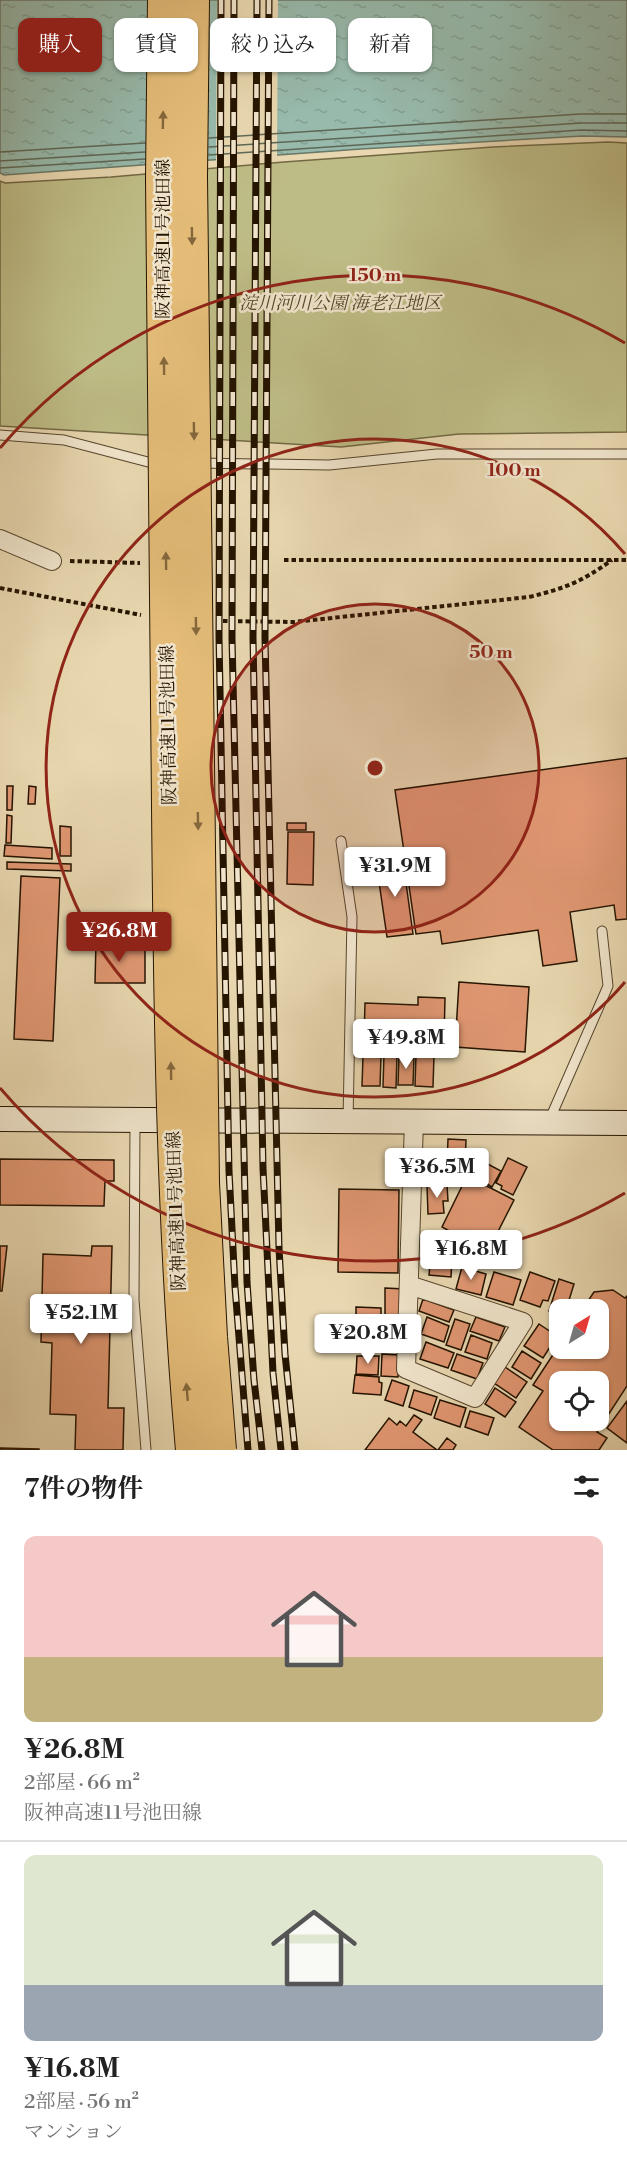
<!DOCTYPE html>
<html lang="ja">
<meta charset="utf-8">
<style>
:root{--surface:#fff;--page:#f2f2f2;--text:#222;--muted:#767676;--line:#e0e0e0;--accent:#8f2418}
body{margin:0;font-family:"Libre Bodoni","Noto Serif JP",serif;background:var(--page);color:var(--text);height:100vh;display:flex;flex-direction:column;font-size:22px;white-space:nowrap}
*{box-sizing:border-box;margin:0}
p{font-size:20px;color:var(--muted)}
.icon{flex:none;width:33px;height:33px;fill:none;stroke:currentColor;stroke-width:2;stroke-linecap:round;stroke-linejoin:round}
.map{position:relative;height:1450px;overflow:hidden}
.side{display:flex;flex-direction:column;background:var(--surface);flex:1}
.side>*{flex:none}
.hud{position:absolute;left:18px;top:18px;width:591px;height:54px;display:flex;gap:12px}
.needle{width:39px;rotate:37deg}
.tools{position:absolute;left:549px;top:1299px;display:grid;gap:12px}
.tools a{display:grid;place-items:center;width:60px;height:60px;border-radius:12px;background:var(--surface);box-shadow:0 2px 4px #0004;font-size:30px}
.price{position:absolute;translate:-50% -51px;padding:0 14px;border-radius:6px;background:#fff;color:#222;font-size:20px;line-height:39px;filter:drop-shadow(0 2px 3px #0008)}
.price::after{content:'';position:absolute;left:50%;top:36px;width:18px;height:14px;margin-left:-9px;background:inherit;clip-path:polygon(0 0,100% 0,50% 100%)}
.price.current{background:var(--accent);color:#fff}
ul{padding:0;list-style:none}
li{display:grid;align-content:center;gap:12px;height:318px;padding:0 24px}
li+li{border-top:2px solid var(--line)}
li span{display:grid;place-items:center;height:186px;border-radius:12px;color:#555}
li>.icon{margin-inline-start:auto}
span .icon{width:108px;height:108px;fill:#fffc;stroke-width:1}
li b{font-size:26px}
h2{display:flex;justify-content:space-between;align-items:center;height:72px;padding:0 24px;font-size:26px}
.pill{padding:0 21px;border-radius:12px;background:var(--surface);box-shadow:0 2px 4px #0004;font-size:21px;line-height:54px}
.pill.current{background:var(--accent);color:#fff}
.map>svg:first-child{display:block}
.green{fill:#bebc86;stroke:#726843;stroke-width:1.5}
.water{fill:url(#water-ripples);stroke:#697867;stroke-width:1.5}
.pier{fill:#e8d7b0}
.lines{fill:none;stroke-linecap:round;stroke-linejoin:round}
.shore{stroke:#5e6756;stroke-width:1.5}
.building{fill:#e09772;stroke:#251400;stroke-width:1.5;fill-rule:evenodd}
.lane-casing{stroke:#56452c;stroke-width:11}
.street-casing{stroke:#56452c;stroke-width:20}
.secondary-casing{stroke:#251400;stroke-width:26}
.highway-casing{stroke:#251400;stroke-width:34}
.path{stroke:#251400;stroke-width:4;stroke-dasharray:4.5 3;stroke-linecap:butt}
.lane{stroke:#f0e5cc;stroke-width:9}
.street{stroke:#f0e5cc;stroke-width:18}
.secondary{stroke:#f0e5cc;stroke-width:24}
.highway{stroke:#e4bc78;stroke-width:32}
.rail-casing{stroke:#251400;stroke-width:7}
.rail{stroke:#f0e5cc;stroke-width:4.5;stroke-dasharray:14;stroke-linecap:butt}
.highway-bridge-casing{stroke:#251400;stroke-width:34;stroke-linecap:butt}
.highway-bridge{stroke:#e4bc78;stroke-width:32}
.oneway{fill:#84683c}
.ring{fill:none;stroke:#8f2418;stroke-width:3}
.labels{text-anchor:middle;stroke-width:5;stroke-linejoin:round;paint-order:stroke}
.street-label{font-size:18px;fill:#251400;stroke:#f0e5cc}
.park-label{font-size:18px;font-style:italic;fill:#534628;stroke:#f0e5cc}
.centre{fill:#8f2418;stroke:#f0e5cc;stroke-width:3}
.ring-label{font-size:18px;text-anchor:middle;font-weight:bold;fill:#8f2418;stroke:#f0e5cc;stroke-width:5;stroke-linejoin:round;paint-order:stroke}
</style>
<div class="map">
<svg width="627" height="1450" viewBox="0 0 627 1450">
<defs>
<pattern id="water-ripples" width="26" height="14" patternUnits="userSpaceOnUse" patternTransform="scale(1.5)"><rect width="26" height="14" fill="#97baac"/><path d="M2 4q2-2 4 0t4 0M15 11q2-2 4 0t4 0" fill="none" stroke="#829f92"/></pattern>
</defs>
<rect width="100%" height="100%" fill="#e8d7b0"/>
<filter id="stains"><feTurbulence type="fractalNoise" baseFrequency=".00333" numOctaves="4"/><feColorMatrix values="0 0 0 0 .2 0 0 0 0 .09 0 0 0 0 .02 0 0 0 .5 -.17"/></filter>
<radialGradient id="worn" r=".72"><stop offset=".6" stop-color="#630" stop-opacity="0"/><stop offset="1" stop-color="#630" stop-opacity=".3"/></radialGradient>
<path class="green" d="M608,142L627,143V432L459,434L341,447L0,426V181L5,183L111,177L284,162L493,147Z"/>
<path class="water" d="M0,0H627V137L582,136L361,149L4,175L0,173Z"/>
<path class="pier" d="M217,0H278L277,159L216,163Z"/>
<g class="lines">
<path class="shore" d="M209,138L580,114H627
M209,147L581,123H627
M0,152L145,143
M209,155L581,130L627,131
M0,161L145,152
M0,168L145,159"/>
</g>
<path class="building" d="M627,758V919L616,920L614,905L570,912L577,961L543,966L538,930L442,944L440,931L416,934L395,790Z
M7,786H13L12,810H7Z
M29,786L36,787L35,804H28Z
M7,815L12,816L11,843H6Z
M287,823H306V830H287Z
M60,826L71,827V856H60Z
M288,832H314L313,885L287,884Z
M5,845L52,848V859L4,856Z
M402,854L413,934L387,937L377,868L388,866L387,857Z
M7,862L71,864V871L7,869Z
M21,876L60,878L53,1041L14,1039Z
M96,941H122V946L145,947V983H95Z
M459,982L529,987L525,1052L455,1047Z
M418,997L445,998L444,1040L364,1038L365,1003L418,1005Z
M384,1054H397L396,1088L383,1087Z
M399,1055L414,1056L413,1085H398Z
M416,1055H434L433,1087L415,1086Z
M363,1056H381L380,1086H362Z
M448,1139L466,1140L465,1165L447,1164Z
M468,1152L476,1153L475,1173H467Z
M508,1158L527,1167L513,1195L501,1189L502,1186L496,1183Z
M0,1159L114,1160V1181H105L104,1206L0,1205Z
M484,1162L501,1171L492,1187L475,1177Z
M453,1167L454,1182L428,1183V1168Z
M467,1176L514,1200L483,1261L448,1243L453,1233L442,1227Z
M447,1185L448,1201H443L444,1213L428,1214L427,1186Z
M339,1189L399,1190L398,1273L338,1272Z
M428,1232L446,1234L444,1256L426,1254Z
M0,1246H7L2,1291H0Z
M92,1246H112L108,1408H124L123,1450H75L76,1415L50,1414L52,1343L41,1342L43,1254L91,1256Z
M431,1256L452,1258L451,1277L429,1275Z
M462,1267L486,1274L481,1295L456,1289Z
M494,1272L521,1280L513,1305L486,1297Z
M530,1272L555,1281L548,1301L543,1300L540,1307L520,1300Z
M559,1279L574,1284L566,1310H560V1314L549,1311Z
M385,1288L404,1289L403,1317L385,1316Z
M613,1290L625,1298L627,1296V1386L597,1432L607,1438L599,1450H553L519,1427L543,1391L533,1385L560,1344V1348H598V1310H582L594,1292ZM560,1382H598V1420H560Z
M423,1299L454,1310L449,1322L419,1311Z
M356,1307L381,1308V1329H364V1321H356Z
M427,1317L449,1326L444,1342L421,1334Z
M476,1317L505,1327L499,1341L470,1331Z
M386,1319L399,1320L403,1346L384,1344Z
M455,1319L470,1324L461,1350L446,1345Z
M539,1324L557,1336L543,1358L524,1346Z
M471,1335L492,1343L487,1359L465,1352Z
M426,1342L454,1353L448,1368L420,1359Z
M522,1351L541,1363L531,1379L512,1367Z
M382,1354L399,1355L398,1377L381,1376Z
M457,1354L483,1363L477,1379L451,1370Z
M357,1356H379L378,1375L356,1374Z
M505,1367L527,1382L516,1398L494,1383Z
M355,1375L379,1377V1382L382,1383L381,1395L353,1393Z
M392,1380L409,1386L403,1406L385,1400Z
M495,1388L516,1402L505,1417L485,1404Z
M414,1390L437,1397L431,1415L409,1407Z
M440,1400L466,1408L460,1427L434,1418Z
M627,1401V1443L607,1428Z
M470,1411L494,1418L488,1435L465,1427Z
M414,1415L422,1420L413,1432L437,1450H365L389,1418L397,1425L400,1421L406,1426Z
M447,1438L456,1445L453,1450H438Z
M0,1448L39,1449V1450H0Z"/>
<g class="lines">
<defs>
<path id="lane" d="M0,435L64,440L148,462H160
M198,463L329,465L437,454H627
M341,841L352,917L348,1121
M549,1121L608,986L602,931
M135,1122L134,1300L146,1450"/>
<path id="street" d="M0,539L52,561
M409,1285L523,1322L475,1398L406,1369L414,1121"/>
<path id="secondary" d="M0,1119L627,1123"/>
<path id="highway" d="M191,177L193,0
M162,178L164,0"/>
</defs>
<use href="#lane" class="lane-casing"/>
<use href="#street" class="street-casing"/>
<use href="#secondary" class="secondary-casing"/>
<use href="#highway" class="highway-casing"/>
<path class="path" d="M284,560H627
M70,561L140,563
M0,588L141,615
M223,621L294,622L529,597C566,588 581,582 612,560"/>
<use href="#lane" class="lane"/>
<use href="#street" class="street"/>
<use href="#secondary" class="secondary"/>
<use href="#highway" class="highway"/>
<defs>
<path id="rail" d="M221,0L219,637L229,1171L235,1287L248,1450
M234,0L232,638L247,1282L254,1380L262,1450
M257,0L253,638L263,1168L273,1373L281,1450
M269,0L265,638L279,1248L285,1354L295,1450"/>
</defs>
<use href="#rail" class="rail-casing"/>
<use href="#rail" class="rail"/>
<defs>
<path id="highway-bridge" d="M191,177L203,1183L211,1337L220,1450
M162,178C164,387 166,596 168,805C170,1020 173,1235 192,1450"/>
</defs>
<use href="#highway-bridge" class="highway-bridge-casing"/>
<use href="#highway-bridge" class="highway-bridge"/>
</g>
<defs><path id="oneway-solid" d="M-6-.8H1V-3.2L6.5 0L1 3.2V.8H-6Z" transform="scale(1.5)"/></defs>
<g class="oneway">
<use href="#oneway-solid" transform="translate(163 120) rotate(-89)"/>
<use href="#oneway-solid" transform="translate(192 236) rotate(89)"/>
<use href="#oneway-solid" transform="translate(164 366) rotate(-91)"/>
<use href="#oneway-solid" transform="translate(194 431) rotate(89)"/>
<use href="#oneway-solid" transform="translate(166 561) rotate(-91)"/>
<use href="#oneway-solid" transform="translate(196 626) rotate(89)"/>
<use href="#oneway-solid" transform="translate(198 821) rotate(89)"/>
<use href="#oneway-solid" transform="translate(171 1071) rotate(-91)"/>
<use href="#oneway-solid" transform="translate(187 1392) rotate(-95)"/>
</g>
<circle cx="375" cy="768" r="164" fill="#8f2418" fill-opacity=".12"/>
<g class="ring">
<circle cx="375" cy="768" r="164"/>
<path d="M625 982A329 329 0 1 1 625 554"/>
<path d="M625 1193A493 493 0 0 1 0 1088M0 448A493 493 0 0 1 625 343"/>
</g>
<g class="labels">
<g class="street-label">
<text transform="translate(163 239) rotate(-90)" y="6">阪神高速11号池田線</text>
<text transform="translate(168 725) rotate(-91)" y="6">阪神高速11号池田線</text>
<text transform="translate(176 1211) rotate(-92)" y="6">阪神高速11号池田線</text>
</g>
<g class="park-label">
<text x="340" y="309">淀川河川公園 海老江地区</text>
</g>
</g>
<circle cx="375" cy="768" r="9" class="centre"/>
<g class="ring-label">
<text x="375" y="281">150 m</text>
<text x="514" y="476">100 m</text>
<text x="491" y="658">50 m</text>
</g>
<rect width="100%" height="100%" filter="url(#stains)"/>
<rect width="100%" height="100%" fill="url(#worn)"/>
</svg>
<div class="tools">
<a><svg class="needle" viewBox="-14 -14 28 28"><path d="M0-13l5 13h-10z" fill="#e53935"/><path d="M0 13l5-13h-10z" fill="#767676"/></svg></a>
<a><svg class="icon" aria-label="locate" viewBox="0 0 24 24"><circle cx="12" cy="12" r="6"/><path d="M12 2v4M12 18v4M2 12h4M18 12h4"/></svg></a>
</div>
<b class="price" style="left:395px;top:898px">¥31.9M</b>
<b class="price current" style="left:119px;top:963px">¥26.8M</b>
<b class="price" style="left:406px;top:1070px">¥49.8M</b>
<b class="price" style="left:437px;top:1199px">¥36.5M</b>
<b class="price" style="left:471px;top:1281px">¥16.8M</b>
<b class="price" style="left:81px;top:1345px">¥52.1M</b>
<b class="price" style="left:368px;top:1365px">¥20.8M</b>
<div class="hud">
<a class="pill current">購入</a>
<a class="pill">賃貸</a>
<a class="pill">絞り込み</a>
<a class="pill">新着</a>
</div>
</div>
<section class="side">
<h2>7件の物件<svg class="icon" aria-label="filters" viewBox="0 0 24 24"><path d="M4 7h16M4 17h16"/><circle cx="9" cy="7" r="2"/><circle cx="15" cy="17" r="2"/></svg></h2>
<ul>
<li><span style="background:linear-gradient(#f6c9c9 65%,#c2b280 0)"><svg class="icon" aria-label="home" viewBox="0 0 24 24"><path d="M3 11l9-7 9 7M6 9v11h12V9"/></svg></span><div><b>¥26.8M</b><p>2部屋 · 66 m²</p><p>阪神高速11号池田線</p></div></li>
<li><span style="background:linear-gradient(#dfe7d0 70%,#9aa5b1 0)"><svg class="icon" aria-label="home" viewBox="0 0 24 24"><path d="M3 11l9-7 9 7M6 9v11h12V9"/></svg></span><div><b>¥16.8M</b><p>2部屋 · 56 m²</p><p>マンション</p></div></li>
</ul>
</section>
